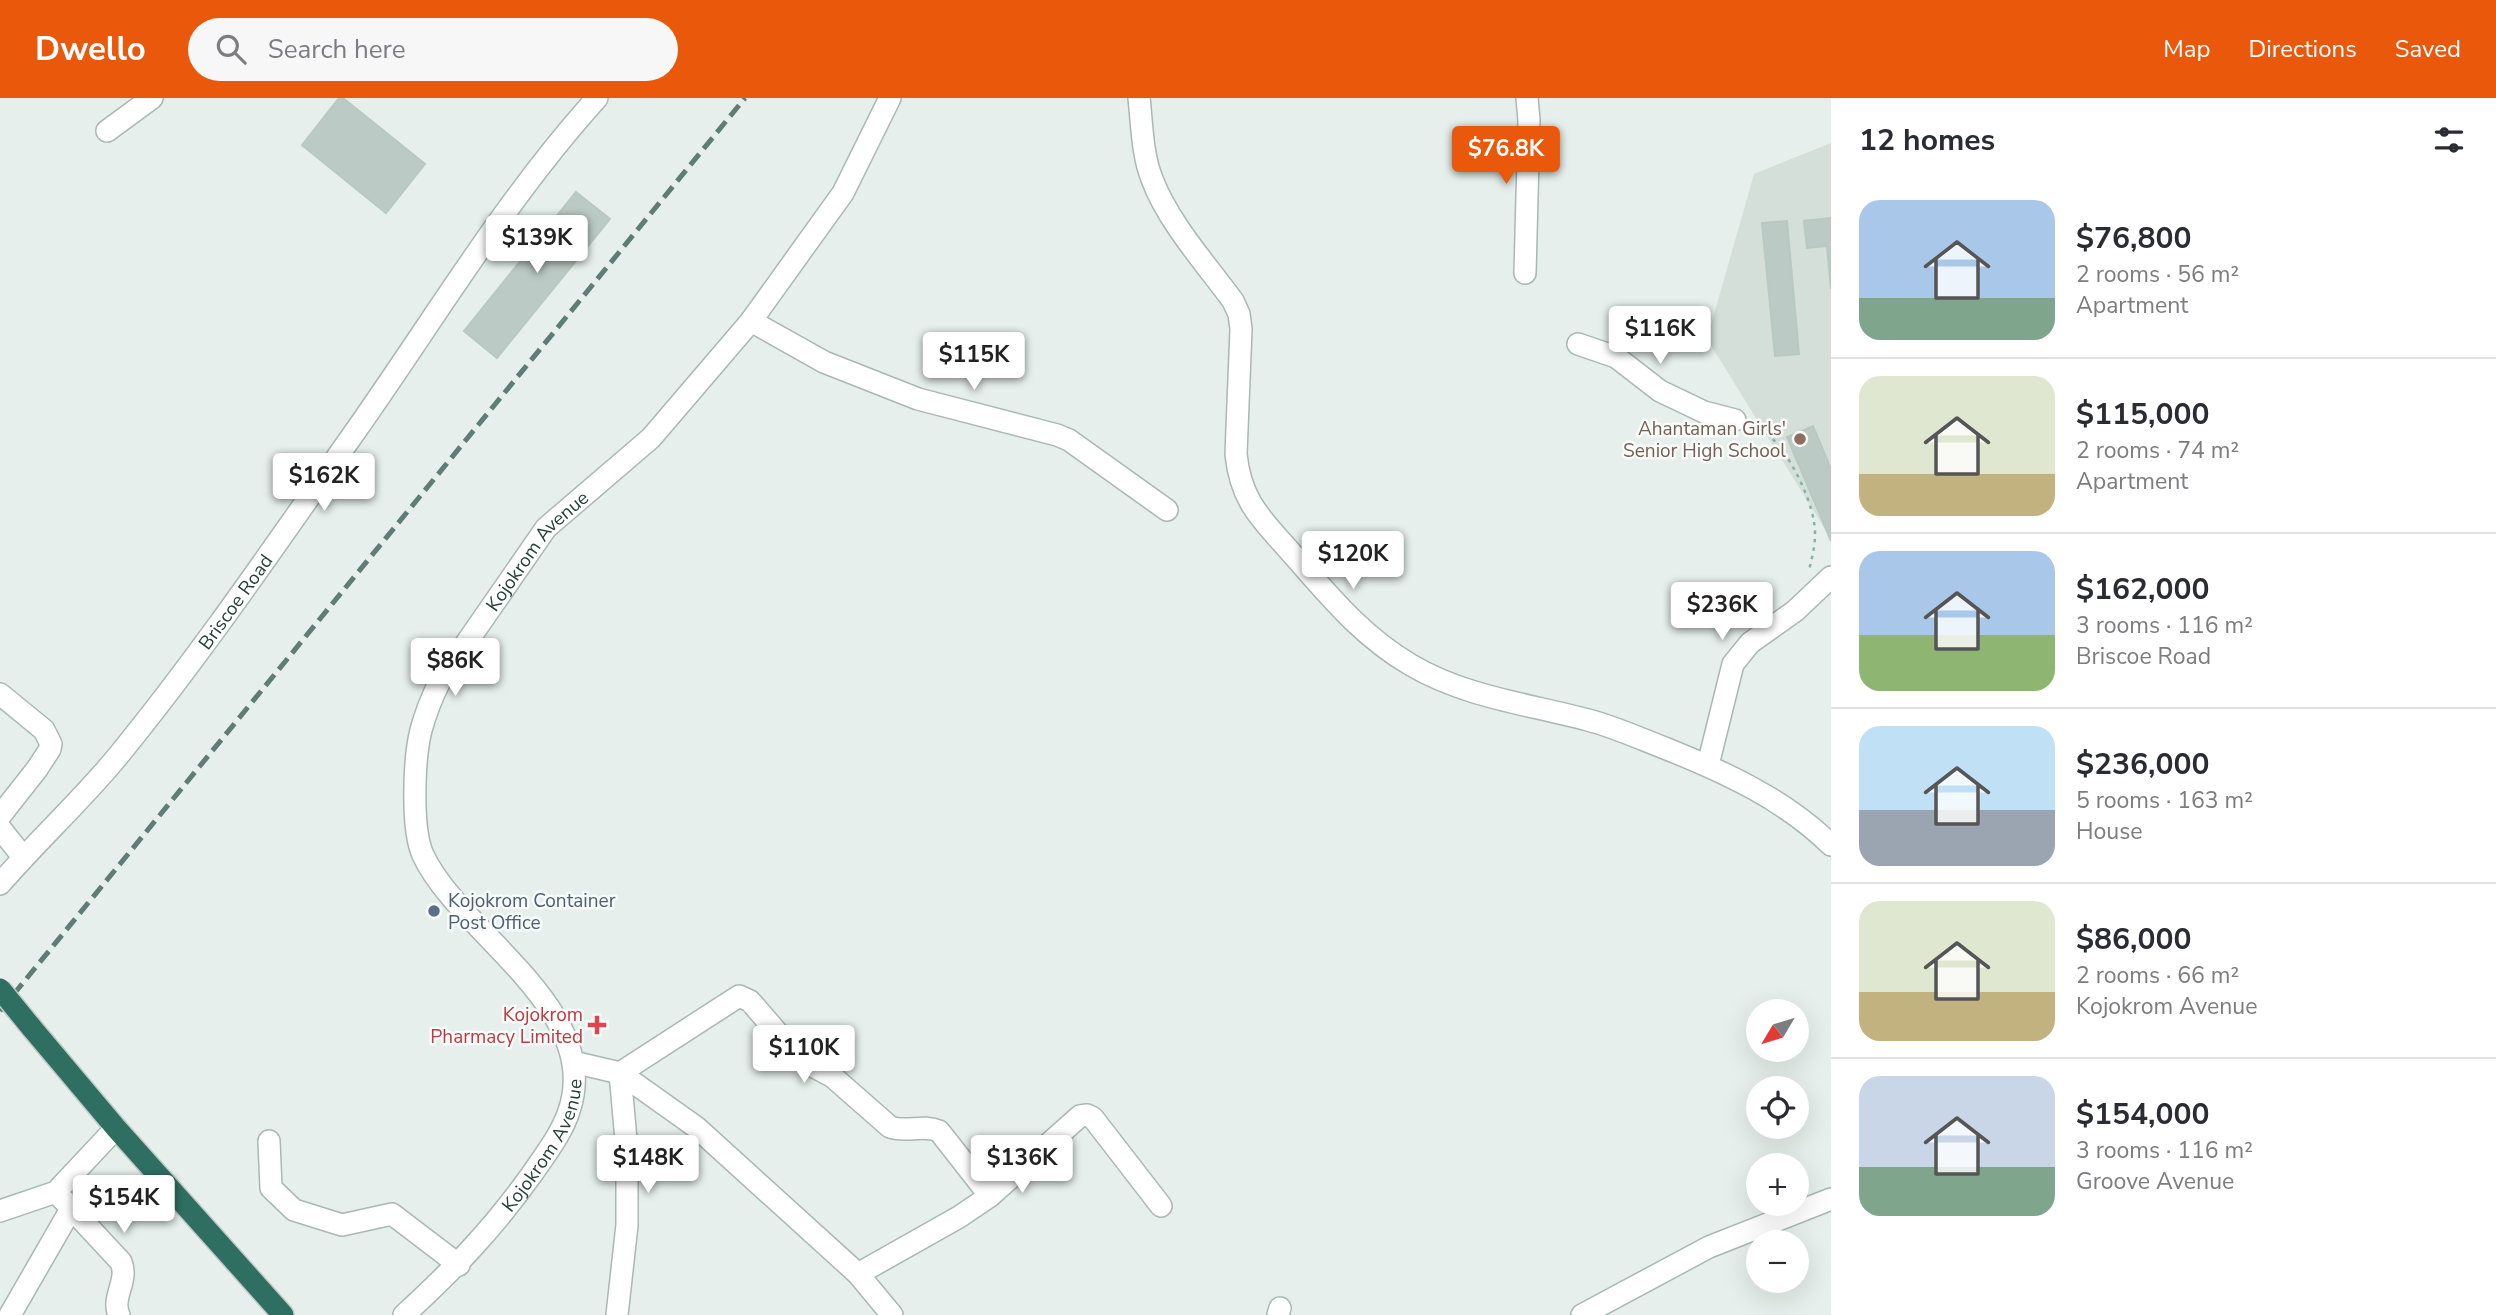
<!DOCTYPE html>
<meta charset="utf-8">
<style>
:root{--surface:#fff;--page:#f7f7f7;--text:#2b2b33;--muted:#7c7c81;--line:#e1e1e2;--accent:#ea580c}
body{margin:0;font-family:"Nunito Sans",sans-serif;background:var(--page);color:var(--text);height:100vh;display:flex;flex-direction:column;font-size:26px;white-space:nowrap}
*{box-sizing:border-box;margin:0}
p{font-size:23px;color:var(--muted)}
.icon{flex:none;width:38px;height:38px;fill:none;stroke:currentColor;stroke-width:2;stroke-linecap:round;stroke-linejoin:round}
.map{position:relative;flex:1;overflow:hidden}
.details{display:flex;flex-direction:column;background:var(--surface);width:665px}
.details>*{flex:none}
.needle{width:46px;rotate:232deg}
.controls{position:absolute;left:1746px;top:901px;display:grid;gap:14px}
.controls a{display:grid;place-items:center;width:63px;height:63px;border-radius:50%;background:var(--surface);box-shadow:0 7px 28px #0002;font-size:35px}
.price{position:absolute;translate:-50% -60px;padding:0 16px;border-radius:7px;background:#fff;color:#222;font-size:23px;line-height:46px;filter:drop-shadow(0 2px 4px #0008)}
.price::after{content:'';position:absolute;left:50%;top:42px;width:21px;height:16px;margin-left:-10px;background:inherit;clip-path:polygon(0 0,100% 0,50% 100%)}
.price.current{background:var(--accent);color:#fff}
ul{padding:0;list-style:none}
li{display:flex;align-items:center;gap:21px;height:175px;padding:0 28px}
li+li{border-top:2px solid var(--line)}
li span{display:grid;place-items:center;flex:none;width:196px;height:140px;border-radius:21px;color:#555}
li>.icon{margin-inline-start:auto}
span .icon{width:84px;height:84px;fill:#fffc;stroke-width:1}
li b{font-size:30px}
h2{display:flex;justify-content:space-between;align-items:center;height:84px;padding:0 28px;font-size:30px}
header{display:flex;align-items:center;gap:42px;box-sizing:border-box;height:98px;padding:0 35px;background:var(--accent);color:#fff}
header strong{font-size:33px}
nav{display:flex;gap:38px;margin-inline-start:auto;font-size:24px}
.search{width:490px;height:63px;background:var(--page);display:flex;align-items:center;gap:18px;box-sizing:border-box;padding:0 24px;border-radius:38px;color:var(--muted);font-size:26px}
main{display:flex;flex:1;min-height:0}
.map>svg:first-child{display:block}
.built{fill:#d4dfda}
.building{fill:#bbcac4;stroke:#b8c9c2;stroke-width:2}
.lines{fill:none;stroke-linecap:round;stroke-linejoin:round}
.minor-casing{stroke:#a8b8b2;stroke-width:24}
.highway-casing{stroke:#c2cac8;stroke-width:24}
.path{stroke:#86b3a5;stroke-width:2.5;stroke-dasharray:3.5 5;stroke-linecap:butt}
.minor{stroke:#fff;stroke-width:21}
.highway{stroke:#2f6f62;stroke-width:21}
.rail{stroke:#5f7d75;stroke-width:5;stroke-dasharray:14 7;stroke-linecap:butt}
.highway-bridge-casing{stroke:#c2cac8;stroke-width:24;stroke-linecap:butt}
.highway-bridge{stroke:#2f6f62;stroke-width:21}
.education-dot{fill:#8d6e63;stroke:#f7fbf9;stroke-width:2.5}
.service-dot{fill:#5c6f8a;stroke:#f7fbf9;stroke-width:2.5}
.health-dot{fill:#e0444e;stroke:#f7fbf9;stroke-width:2.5}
.labels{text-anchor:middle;stroke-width:5;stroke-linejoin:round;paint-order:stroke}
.education-label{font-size:19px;fill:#785e54;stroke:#f7fbf9;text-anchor:end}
.street-label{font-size:19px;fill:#24423a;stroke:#f7fbf9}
.service-label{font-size:19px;fill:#4e5e75;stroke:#f7fbf9;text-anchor:start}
.health-label{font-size:19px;fill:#be3a42;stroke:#f7fbf9;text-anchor:end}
</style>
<header>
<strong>Dwello</strong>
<div class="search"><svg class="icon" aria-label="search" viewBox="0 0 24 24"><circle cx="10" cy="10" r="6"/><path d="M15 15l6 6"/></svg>Search here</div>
<nav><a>Map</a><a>Directions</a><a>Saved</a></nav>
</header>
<main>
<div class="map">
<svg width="1831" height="1217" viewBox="0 0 1831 1217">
<rect width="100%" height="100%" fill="#e6efeb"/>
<path class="built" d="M1831,45V441L1707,241L1754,76Z"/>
<path class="building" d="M339,0H343L425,66L386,115L302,47Z
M576,94L610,121L497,260L464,233Z
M1831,120V191L1827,148L1807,150L1804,123Z
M1787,123L1799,256L1775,258L1762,125Z
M1813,328L1831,371V443L1787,339Z"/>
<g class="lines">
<defs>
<g id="minor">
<path d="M1139,0C1142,26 1142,56 1152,81C1168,124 1206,166 1233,203L1239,216L1241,231L1236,356C1241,406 1264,423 1295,459C1331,500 1363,539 1411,567C1465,599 1528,606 1588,622C1615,629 1641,641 1667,651C1727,675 1785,702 1831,747"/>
<path d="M107,33L152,0"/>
<path d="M1525,175L1529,22L1527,0"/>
<path d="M751,223L824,264L918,301L1057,337L1069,342L1167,412"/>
<path d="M1578,246L1616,259L1660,293L1704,314L1735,322"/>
<path d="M0,596L44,632L51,646L50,651L37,671L0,718"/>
<path d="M1708,667L1733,566L1750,545L1795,513L1831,479"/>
<path d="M0,730L23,759"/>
<path id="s1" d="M0,786C38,742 82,702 118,658C202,555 276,446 352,338C432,225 504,103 597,0"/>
<path d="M573,964L620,975L696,1029L858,1176L892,1217"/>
<path d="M269,1043L271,1090L294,1112L342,1127L392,1116L459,1167"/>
<path d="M56,1094L121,1164C129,1183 111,1199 119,1217"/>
<path d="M0,1113L56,1094L116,1030"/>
<path d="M858,1176L959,1119L990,1098L1080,1018L1087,1017L1093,1020L1161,1108"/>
<path d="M10,1217L71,1111"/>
<path id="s2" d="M404,1217C454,1171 492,1132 532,1076C545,1057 562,1035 569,1013C604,911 459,835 423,757C411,731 414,660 421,632C426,614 432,599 440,583L546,430L651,340L751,223L843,95L890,0"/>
<path d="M617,1217L627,1127V1053L620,975L739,898L750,903L801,962L833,979L890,1029C906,1035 923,1026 939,1033L990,1098"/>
<path d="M1278,1217L1280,1210"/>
<path d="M1582,1217L1709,1149L1831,1101"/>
</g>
<path id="highway" d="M31,929L116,1030L283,1217"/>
</defs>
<use href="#minor" class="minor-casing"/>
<use href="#highway" class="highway-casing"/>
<path class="path" d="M1752,327C1781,335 1810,396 1814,424C1817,440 1813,456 1809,472"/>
<use href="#minor" class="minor"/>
<use href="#highway" class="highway"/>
<path class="rail" d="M0,913L745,0"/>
<defs>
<path id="highway-bridge" d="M0,891L31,929"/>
</defs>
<use href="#highway-bridge" class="highway-bridge-casing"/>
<use href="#highway-bridge" class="highway-bridge"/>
</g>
<circle class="education-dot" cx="1800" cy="341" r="7"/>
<circle class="service-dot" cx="434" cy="813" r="7"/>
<path class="health-dot" d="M593.5 916.5h7v7h7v7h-7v7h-7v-7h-7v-7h7z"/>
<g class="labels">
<g class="education-label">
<text x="1786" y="337">Ahantaman Girls'<tspan x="1786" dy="22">Senior High School</tspan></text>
</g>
<g class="street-label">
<text dy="7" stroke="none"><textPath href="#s2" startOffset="914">Kojokrom Avenue</textPath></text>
<text dy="7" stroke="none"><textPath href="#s1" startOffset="368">Briscoe Road</textPath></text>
<text dy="7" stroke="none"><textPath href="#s2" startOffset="222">Kojokrom Avenue</textPath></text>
</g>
<g class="service-label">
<text x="448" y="809">Kojokrom Container<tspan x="448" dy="22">Post Office</tspan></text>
</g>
<g class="health-label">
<text x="583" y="923">Kojokrom<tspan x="583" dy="22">Pharmacy Limited</tspan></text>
</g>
</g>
</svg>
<div class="controls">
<a><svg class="needle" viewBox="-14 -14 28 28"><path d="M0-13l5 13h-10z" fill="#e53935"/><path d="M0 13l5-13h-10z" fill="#7c7c81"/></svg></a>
<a><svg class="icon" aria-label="locate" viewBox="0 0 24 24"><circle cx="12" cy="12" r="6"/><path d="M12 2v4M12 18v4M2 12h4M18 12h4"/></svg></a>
<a>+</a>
<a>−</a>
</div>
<b class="price current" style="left:1506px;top:88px">$76.8K</b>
<b class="price" style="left:537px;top:177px">$139K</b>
<b class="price" style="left:1660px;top:268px">$116K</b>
<b class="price" style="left:974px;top:294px">$115K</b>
<b class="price" style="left:324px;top:415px">$162K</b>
<b class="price" style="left:1353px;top:493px">$120K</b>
<b class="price" style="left:1722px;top:544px">$236K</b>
<b class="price" style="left:455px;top:600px">$86K</b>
<b class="price" style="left:804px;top:987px">$110K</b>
<b class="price" style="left:648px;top:1097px">$148K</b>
<b class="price" style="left:1022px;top:1097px">$136K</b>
<b class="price" style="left:124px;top:1137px">$154K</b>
</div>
<section class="details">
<h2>12 homes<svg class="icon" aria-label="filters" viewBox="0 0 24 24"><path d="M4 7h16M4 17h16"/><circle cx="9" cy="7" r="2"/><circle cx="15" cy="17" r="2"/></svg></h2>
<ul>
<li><span style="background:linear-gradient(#a9c7e8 70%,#7fa58c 0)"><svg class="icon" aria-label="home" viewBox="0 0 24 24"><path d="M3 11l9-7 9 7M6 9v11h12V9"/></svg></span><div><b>$76,800</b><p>2 rooms · 56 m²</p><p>Apartment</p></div></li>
<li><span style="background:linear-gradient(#dfe7d0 70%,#c2b280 0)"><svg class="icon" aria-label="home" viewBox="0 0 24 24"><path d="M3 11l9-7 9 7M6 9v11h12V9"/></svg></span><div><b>$115,000</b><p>2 rooms · 74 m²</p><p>Apartment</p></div></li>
<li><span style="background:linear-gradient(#a9c7e8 60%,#8fb573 0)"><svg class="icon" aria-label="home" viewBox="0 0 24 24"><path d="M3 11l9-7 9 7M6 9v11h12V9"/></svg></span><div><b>$162,000</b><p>3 rooms · 116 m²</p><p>Briscoe Road</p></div></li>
<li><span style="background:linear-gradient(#bfe0f5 60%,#9aa5b1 0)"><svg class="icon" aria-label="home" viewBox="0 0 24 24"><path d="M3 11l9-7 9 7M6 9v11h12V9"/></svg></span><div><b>$236,000</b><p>5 rooms · 163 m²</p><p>House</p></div></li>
<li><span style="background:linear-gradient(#dfe7d0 65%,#c2b280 0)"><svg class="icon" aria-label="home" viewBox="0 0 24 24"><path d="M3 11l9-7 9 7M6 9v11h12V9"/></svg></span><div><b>$86,000</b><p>2 rooms · 66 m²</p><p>Kojokrom Avenue</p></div></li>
<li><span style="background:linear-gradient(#c9d6e8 65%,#7fa58c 0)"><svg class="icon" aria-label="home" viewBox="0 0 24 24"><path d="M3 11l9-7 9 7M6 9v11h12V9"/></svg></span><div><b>$154,000</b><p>3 rooms · 116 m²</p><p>Groove Avenue</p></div></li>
</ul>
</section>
</main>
